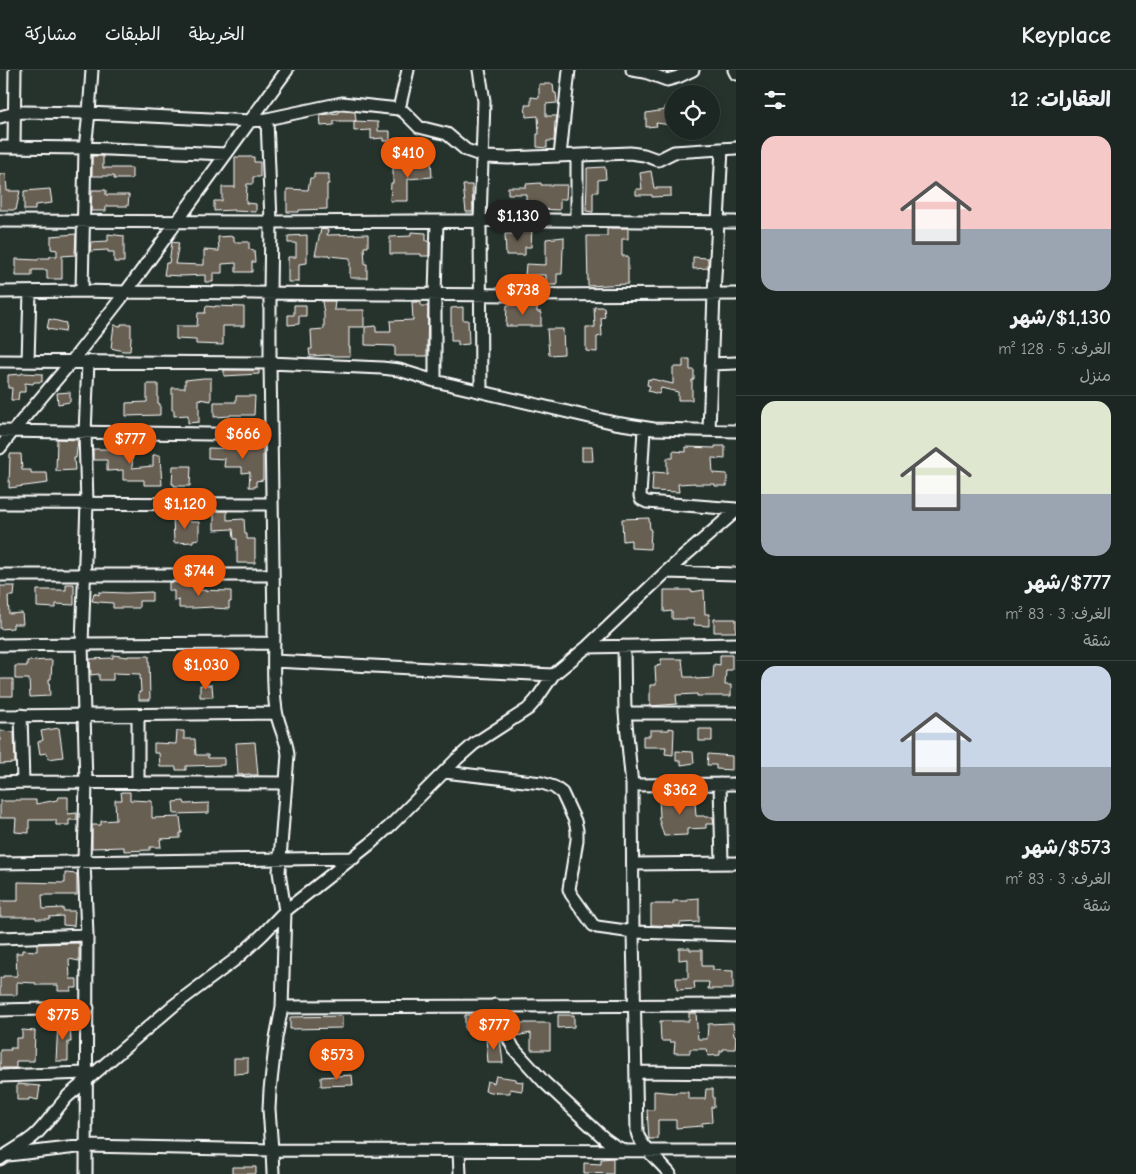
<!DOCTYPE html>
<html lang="ar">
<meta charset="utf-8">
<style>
:root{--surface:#1c2622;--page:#252e2a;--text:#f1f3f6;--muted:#a0a5a5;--line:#3a4340;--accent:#ea580c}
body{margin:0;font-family:"Comic Neue","Playpen Sans Arabic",sans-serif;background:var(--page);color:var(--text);direction:rtl;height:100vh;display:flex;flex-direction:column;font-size:19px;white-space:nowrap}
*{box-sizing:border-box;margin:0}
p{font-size:16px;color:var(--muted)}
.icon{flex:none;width:28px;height:28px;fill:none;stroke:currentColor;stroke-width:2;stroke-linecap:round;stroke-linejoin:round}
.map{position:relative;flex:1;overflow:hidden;direction:ltr}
.drawer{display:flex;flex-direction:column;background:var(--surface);width:400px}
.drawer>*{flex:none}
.buttons{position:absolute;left:665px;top:15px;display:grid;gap:10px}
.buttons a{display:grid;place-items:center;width:55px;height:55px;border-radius:50%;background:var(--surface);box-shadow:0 2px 8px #0003,0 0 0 1px var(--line);font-size:25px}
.price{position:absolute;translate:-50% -42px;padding:0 11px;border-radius:18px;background:var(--accent);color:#fff;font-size:16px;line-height:32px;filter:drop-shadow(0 1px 2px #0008)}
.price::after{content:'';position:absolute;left:50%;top:30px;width:15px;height:11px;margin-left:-8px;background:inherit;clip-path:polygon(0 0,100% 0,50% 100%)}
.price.selected{background:#222;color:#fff}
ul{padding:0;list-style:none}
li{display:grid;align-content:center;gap:10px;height:265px;padding:0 25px}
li+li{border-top:1px solid var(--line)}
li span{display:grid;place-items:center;height:155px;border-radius:15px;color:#555}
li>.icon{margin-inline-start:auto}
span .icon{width:90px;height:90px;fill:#fffc;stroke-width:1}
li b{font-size:21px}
h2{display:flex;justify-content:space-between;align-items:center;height:60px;padding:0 25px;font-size:21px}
header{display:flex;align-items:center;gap:30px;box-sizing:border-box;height:70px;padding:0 25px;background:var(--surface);border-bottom:1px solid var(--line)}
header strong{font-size:24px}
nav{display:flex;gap:28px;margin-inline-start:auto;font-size:18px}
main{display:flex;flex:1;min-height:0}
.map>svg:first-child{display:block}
.building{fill:#685f52;stroke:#fff}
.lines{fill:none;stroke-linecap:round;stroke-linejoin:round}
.minor-casing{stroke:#fff;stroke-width:15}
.minor{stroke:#26332d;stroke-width:11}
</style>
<header>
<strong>Keyplace</strong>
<nav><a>الخريطة</a><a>الطبقات</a><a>مشاركة</a></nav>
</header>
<main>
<section class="drawer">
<h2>العقارات: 12<svg class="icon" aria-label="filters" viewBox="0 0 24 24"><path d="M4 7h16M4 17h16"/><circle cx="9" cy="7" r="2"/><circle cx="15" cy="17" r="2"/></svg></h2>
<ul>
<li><span style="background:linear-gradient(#f6c9c9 60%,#9aa5b1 0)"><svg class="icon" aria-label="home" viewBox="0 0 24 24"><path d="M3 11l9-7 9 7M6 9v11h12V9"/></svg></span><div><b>$1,130/شهر</b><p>الغرف: 5 · 128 m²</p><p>منزل</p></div></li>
<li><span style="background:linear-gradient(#dfe7d0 60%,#9aa5b1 0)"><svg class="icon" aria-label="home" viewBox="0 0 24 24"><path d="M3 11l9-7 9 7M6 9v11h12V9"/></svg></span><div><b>$777/شهر</b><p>الغرف: 3 · 83 m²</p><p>شقة</p></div></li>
<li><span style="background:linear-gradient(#c9d6e8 65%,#9aa5b1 0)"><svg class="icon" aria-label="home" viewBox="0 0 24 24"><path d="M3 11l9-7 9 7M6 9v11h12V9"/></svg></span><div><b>$573/شهر</b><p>الغرف: 3 · 83 m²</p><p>شقة</p></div></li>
</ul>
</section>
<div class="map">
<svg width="736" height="1104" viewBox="0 0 736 1104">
<rect width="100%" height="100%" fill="#26332d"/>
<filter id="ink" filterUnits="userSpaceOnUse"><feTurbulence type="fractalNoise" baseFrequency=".02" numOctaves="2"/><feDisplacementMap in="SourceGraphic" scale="10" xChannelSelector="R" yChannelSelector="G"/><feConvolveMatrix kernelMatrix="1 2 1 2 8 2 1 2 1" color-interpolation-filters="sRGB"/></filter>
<g filter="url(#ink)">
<path class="building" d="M539,14H553L554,23H556L557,33L546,34V46H557L556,52H555L554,71H547V78L537,77V64H539L538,46L526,47L525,35H531V27L539,28Z
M665,36L673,37L671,55L656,53L657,56L646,57V43L665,40Z
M339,41H342L355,42L356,51H334V55L321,56L320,45L339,43Z
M354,51L378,52V61H390V71H383V68L371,69V60L354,61Z
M92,86H103V98H132V109H114V106H92Z
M235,87H254V92H260V107H253V114H247L246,133L256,134V142L234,141V140L214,141V131H222V117H235Z
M431,91L432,107L408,109V131H390L391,113H393V96L411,97V93Z
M605,97L606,109L598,110V122H593V142L586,141L587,114V98Z
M651,101L654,118H671V126L652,127V125H636V119H642L640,103Z
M0,104H6L7,121H20L16,140H0Z
M314,104H329V114H327V139L299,140V142H287V119L308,120L310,108H314Z
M541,113V115H567L566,129H560V140L539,139V134L526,135V124H508V117H526V114Z
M463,115H472L473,142H466Z
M50,119L52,133L35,135V140H24V121Z
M92,120H106V125H129L128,136H106V141H91Z
M520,158H532L531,177H525V185H506L505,164H520Z
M607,158H628V169H622V186H628V214L588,216L587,166H607Z
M321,159L328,160L327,165L368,164V177H364L365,194H367V208H350V188L329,186V185H315Z
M411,162L426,163V171H429V186H421V184H390V167L411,166Z
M76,164L75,185L62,186V209H47V200H32V206H16V189L38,190V188H50V186H57V180L51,179V166Z
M108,164L124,166V192H114V182H108V180L90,181L91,172L108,171Z
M307,165V193L299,194V212H288V187H296V173H288V166Z
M234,166V172H249V179L254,180L255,192H252V202H236V193L222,194V203H213V212H205V205L182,206L164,205L166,193H169L172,172L179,173L175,194L204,195V180L219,181L218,167Z
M564,167V178H563L562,204H557V215H546V205H525L526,194L546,195V169Z
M693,187L708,188V198L693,199Z
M322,231H335L334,240H364V257H349V277H350V286H330V285L310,286L309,279H312L311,260L324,259V244Z
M412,232H421V236H428L427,286H395V276L365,275V257L376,256V262H391L390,251L413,250Z
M294,235H306V246H299V254L288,255V245H294Z
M507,235L537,236V242H541V256H506Z
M206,236L215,237V236L244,237V256H223V275L196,274V270L176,269V256H197L198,243H205Z
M463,237V250H468L469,274L458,275V271H451V238Z
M594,237H604L605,247L601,248L602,266L597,267V282L586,281V257H595Z
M49,249L66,253L65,262L47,259Z
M121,254H131V268L130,281H123L111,278L114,255L121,256Z
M547,259H563L564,284L549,285Z
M683,289H690V300H694V310H692V330H678V322L661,318L659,324L648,321L650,316L647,315L648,309L651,310L652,309L673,314V297H683Z
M224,300H259V304L224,306Z
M22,303L42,304V312H34L33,314L25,313V322H19L18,330H11L12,318H8V305L22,304Z
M204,308H211V331L199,329V352L188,353V345L174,346V340H172V318H185V310Z
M147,314H158V333L160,334V345L126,346V333L147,332Z
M70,322V332L58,334L57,323Z
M236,326H255L254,345H230V346L214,347V332H236Z
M57,369L78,370L76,388H74L75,400L56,401Z
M245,372H263V410L256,411V417H249L250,402L242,403V397H224L225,389L208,388V378L244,379Z
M715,376H725V389L712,388L713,403L727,404V416H715V414H695V413L678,414L679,422L652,421L653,402L667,403V388H673V381L686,382V377L715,378Z
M117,377H133L132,398L153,396V385H160L162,415H144V410H123V400L107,401V390H93V379H117Z
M582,377H592L593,391H582Z
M10,384H21L22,400H31V403H47L48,413L9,418Z
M173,396H191L190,416H174V414H172Z
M214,441H227V450L244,449L245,464H247V469H255V493H237V469H234L233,459L214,460Z
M173,446H191L190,452H199V469L193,470V472L174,473Z
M649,448L650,460H651L650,479L631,478V470L623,471L622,449Z
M169,512L195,514L194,520L231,521V532H229V539L213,538V537L194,538H179V530L174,531V521H169Z
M66,514H74V535L56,534V538L37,537V520H66Z
M0,516H15L14,526H8L9,544L22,543L23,554H13V558L0,559Z
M664,520H691V522L704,520L705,544H709V556L694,555V549H672V541L664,542Z
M99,522L126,523L152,522V531H139V538H113V533L99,532L92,531L94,523L99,525Z
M714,549H736V562H714Z
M113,585L128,587V586H149L150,630H139V622H141L140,604L113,603V610H99V604L91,605L90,589L113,588Z
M720,585H732V600H726L725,615H731V626H697V624L676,625L677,634L650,636V615H656L655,596L661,595V589H682L684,607H693V608H696V609L713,608L714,594L720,595Z
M52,590L51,609H49L50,626L30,627L29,609H15V596H27V591Z
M0,609H13V626H0Z
M200,615H212L213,627H200Z
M59,658L63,687L48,689L47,683L40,684L38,672L43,670L41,661Z
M669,658L674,659L673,685L665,684L666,677H643V666H650V660H669Z
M699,659H712V671H699Z
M0,661L14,662L15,693L0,694Z
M177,661H184V669H195L196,685H208V688H224V695L186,696V700H176V697H160L159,683H154V673L176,674Z
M255,672L258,705H250V704L238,705L236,673Z
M676,681L693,682L694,693L681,695V691H676Z
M708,684L732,686V700L716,699V695H707Z
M121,722H130V730L152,731V748L180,747L182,763H180V768L160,769L161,777H150V780L124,781V777L92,778V755H101V751L116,750L115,730H122Z
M683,726V728H692V732H695L696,746H704L705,747H713L714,754H706V758L687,759V765L664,766L658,747H660L659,728Z
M58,727H68V744L77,743V750H69V755H56V750H29V763L15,762L16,748H0V731H15V730H36V734L57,730Z
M184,731L185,734L209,733V743L174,744L173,732Z
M65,803L77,804V825H42L43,839L63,838V841H75L74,856L63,855V846L49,847V849H36V847H0V831H18V812L65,813Z
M699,828V852L680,853V856L651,855V834H673V831H688L687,829Z
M79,873V891L69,889L70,909H77V918H71V921H58V915H36V913L17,912V925H0V908H3V906H17L16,883H22V880L37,881V874Z
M679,878H690V880H702V896H713V900L733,901V919H708L709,912H694L695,919L677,920L676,908H688V889L679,890Z
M689,943H696L698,969H707L708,954L733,953L734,966H736L735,979H723V981H720V985L708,986L707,979H690V983H674L675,972H670V971H661L660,951H689Z
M465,945H474V960H465Z
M558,945H574V957L558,958Z
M342,946V958L290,959V947Z
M58,952H70L71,972H68V991H56Z
M518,953H550V980H531V963L516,966L515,964L513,954Z
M22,960L35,961L34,991H16V998H0V980H11L10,978H16V968H22Z
M486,968H500L503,993H488Z
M234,988H248V1003L234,1004Z
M352,1005L353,1015L321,1016V1007Z
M496,1006L516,1009V1011L523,1012L522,1021L510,1019V1023H498L485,1021L487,1011L494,1013Z
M17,1014L40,1016L38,1030L29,1028V1030H17Z
M706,1019H713V1027H714V1037H711L712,1052L702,1053V1056L676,1058V1050H658V1069H649L647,1040H654V1021L675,1023V1022H688V1029H705Z
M613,1088V1104L584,1103V1093L601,1094V1089Z
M232,1097H256V1104H232Z"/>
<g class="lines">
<defs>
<path id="minor" d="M479,0L484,31L480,151L481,321
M632,0L645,2L667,10L678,7L693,0
M734,0L736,4
M399,39L408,0
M0,47L15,43L23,42L89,43L251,51L267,49L342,33L399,39L404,42L419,57L447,64L466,80L486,87L508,88L630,83L644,85L658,90L674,82L736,78
M267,49L271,152L270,223V293L274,558C274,586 272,613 276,640C278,656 287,669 288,685L279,802L285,841L282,937L276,968L270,1020L269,1039L272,1080L273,1104
M0,77L85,78L226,84
M14,77L15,0
M560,86L569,0
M577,86V151
M0,151L271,152L550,150L736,152
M82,221L85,78L89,43L92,0
M0,222L82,221L126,222L512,225L736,224
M0,291L270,293L382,298L399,300L435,311L615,353L654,359L736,361
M28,291L30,222
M711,294L736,293
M435,311V225L437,151
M644,359L640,426L641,429L647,432L736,439
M709,360L714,224L722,79
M0,361L271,365
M0,378L13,361L72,291L126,222L287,0
M0,433L272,434
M666,502L736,504
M0,505H273
M0,575L82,574L274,573
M624,576L625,643L632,715L633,862L637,1062C639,1075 661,1093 670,1104
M587,577L736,574
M274,591L553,605
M625,643H736
M21,645L23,712
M0,646L276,643
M444,702L542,713L554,717L562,723L575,751L577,760V770L569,819L571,824L593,855L597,857L633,862L736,865
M0,713L23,712L286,713
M138,713V645
M720,714L722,793
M632,715L736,714
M0,793L354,788
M634,794L736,793
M0,868L87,865
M495,935L505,962L514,979L544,1012L605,1069L615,1076L624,1080
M282,937L736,935
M0,940L88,938
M636,1002L736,1003
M0,1006L86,1003
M459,1081L460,1104
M8,1085L86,1076L272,1080L736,1081
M0,1089C11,1081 23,1075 34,1066C46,1055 56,1039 68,1026L173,936L236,889L262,865L285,841L370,774L391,755L457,689L474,674L528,639L536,630L553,605L587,577L666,502L736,441
M86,1104L87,865L84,791L86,713L82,574L87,433L85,363L88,292"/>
</defs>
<use href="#minor" class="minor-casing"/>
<use href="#minor" class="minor"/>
</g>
</g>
</svg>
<div class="buttons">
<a><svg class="icon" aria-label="locate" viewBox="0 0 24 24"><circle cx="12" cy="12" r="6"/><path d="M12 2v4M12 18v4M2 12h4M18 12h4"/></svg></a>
</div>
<b class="price" style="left:408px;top:109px">$410</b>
<b class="price selected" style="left:518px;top:172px">$1,130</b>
<b class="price" style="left:523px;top:246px">$738</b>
<b class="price" style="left:243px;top:390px">$666</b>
<b class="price" style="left:130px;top:395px">$777</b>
<b class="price" style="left:185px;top:460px">$1,120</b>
<b class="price" style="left:199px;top:527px">$744</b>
<b class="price" style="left:206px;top:621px">$1,030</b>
<b class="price" style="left:680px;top:746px">$362</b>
<b class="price" style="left:63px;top:971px">$775</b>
<b class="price" style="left:494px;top:981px">$777</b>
<b class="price" style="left:337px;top:1011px">$573</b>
</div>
</main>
